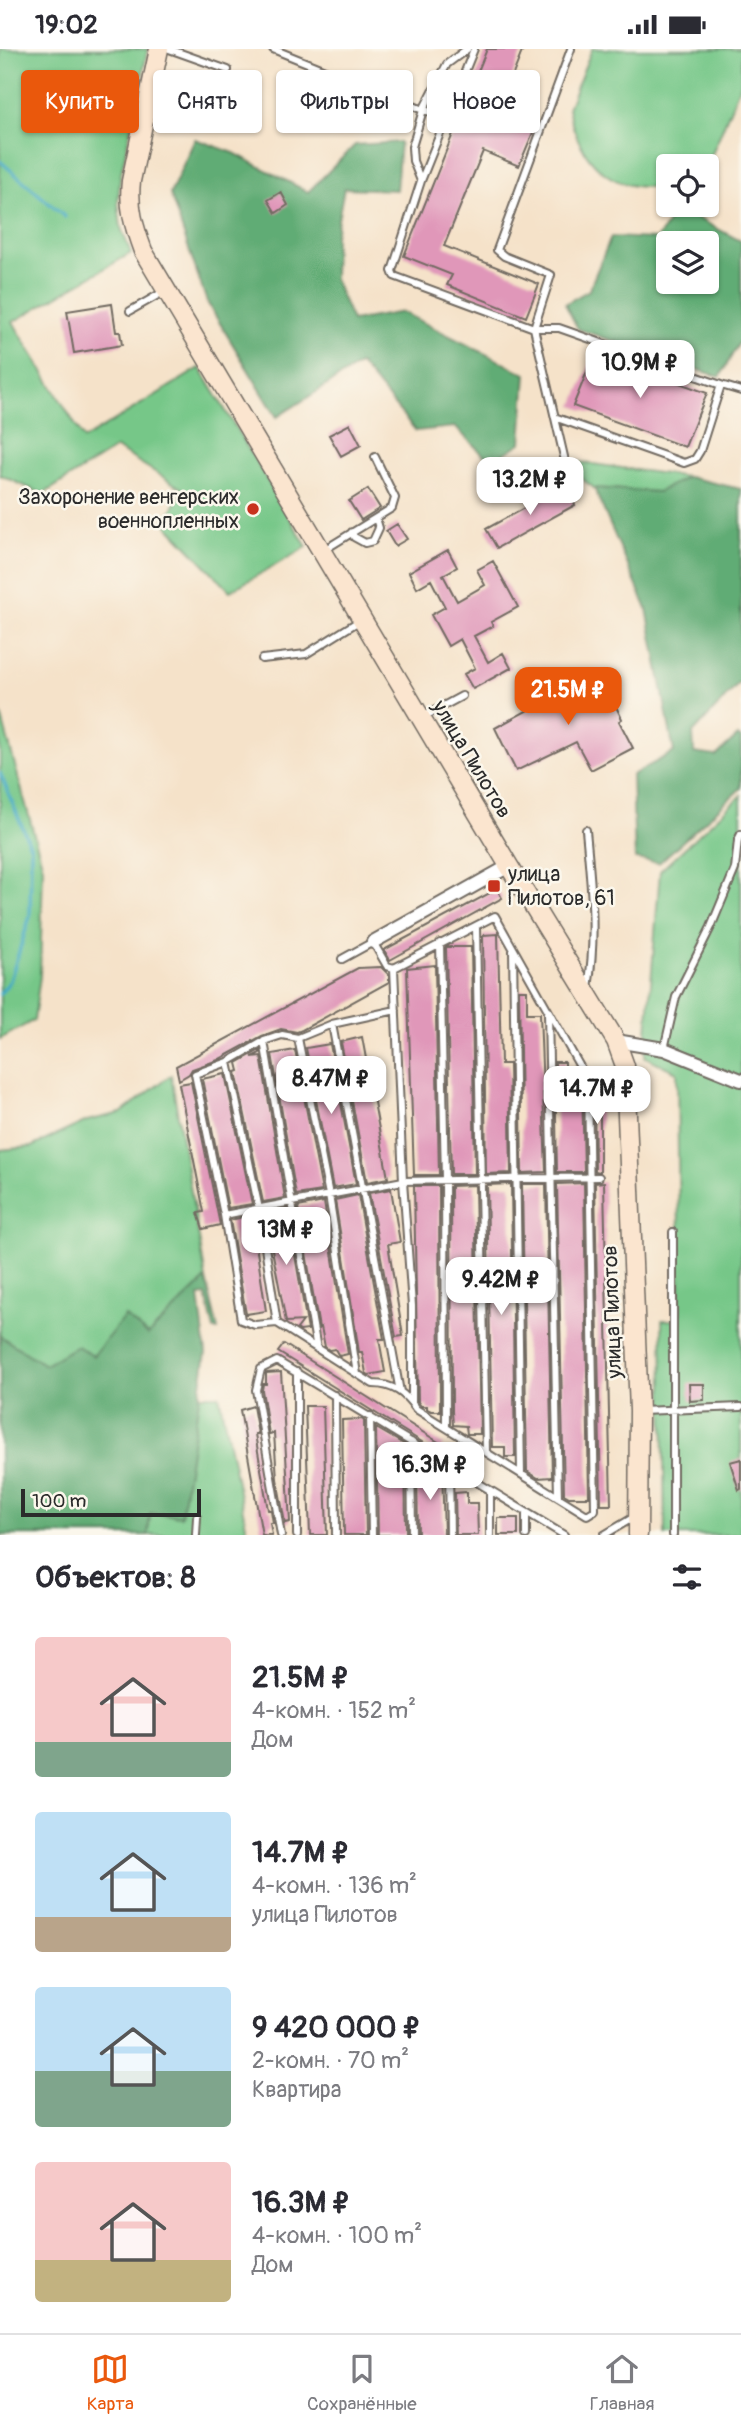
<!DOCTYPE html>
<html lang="ru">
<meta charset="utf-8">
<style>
:root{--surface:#fff;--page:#f7f7f7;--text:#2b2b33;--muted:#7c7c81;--line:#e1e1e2;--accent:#ea580c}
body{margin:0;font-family:Pangolin,sans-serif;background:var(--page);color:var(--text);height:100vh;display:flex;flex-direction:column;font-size:26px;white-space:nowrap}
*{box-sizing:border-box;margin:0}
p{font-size:23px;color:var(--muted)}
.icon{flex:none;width:38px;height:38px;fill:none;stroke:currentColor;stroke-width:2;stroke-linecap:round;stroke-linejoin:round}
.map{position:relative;height:1486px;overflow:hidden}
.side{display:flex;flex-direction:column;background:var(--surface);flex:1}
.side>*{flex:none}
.banner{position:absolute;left:21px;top:21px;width:700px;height:63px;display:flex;gap:14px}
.buttons{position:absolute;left:656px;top:105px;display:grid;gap:14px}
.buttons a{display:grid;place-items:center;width:63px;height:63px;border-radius:7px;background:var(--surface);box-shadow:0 2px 5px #0004;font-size:35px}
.scale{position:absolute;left:21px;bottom:18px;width:180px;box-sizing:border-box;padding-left:7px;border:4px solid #2b2b2b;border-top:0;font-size:19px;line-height:24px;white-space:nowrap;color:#2b2b2b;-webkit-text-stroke:5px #fbf7ec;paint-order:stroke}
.price{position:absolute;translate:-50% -60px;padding:0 16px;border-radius:14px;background:#fff;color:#222;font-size:23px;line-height:46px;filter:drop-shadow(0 2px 4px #0008)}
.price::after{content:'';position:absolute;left:50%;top:42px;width:21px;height:16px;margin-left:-10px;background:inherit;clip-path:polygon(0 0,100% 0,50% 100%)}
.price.current{background:var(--accent);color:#fff}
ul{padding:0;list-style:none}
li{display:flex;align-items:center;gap:21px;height:175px;padding:0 35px}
li span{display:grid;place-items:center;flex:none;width:196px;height:140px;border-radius:7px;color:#555}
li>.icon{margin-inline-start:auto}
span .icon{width:84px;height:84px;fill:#fffc;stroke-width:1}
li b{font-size:30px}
h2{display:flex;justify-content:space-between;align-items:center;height:84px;padding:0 35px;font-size:30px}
.tag{padding:0 24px;border-radius:7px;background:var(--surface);box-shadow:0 2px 5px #0004;font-size:24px;line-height:63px}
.tag.current{background:var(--accent);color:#fff}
.status{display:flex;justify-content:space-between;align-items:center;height:49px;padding:0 35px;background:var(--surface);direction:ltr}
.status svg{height:19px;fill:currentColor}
.menu{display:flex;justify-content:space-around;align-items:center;height:98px;border-top:2px solid var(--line);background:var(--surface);font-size:19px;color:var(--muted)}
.menu a{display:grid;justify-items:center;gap:4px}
.menu .current{color:var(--accent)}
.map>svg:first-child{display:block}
.green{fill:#76c788;stroke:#50795a;stroke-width:2}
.forest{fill:#60ac74;stroke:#466c50;stroke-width:2;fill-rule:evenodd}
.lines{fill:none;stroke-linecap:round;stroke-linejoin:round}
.stream{stroke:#44abc4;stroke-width:3.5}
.building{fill:#e097b9}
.lane-casing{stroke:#726b62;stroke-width:10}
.street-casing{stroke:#726b62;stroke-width:16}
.secondary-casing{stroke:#726b62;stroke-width:21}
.lane{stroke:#fff;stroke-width:6}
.street{stroke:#fff;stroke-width:12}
.secondary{stroke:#fbe5cf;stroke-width:18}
.poi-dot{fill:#c8321e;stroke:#fbf7ec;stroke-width:2.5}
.labels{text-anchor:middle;stroke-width:5;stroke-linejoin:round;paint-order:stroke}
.poi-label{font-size:21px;fill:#2b2b2b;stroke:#fbf7ec;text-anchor:end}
.street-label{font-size:21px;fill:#2b2b2b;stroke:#fbf7ec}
</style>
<div class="status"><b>19:02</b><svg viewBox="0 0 49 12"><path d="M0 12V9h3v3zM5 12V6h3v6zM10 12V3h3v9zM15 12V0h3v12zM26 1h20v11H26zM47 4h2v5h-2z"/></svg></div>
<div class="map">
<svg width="741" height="1486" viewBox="0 0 741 1486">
<rect width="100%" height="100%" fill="#fbf7ec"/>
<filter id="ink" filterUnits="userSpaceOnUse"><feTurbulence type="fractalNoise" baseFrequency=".0143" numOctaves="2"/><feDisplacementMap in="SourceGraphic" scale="14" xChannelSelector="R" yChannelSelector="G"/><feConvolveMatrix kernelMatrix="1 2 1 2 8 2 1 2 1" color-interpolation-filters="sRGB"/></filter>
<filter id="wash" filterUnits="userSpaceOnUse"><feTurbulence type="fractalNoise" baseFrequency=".00686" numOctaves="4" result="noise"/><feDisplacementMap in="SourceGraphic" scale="28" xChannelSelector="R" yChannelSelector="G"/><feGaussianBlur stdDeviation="1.57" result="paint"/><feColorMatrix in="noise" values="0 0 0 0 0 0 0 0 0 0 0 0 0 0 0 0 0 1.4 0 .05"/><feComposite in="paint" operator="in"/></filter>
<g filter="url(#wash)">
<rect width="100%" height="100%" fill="#f5e2c9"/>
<path class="green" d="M0,0H148L120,129L118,153L121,179L131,204L13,273L84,390L200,319L307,498L230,542L164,473L184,441L116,399L43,445L0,426Z
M592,0H741V34L713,103L703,117H668V136C612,147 579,112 568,59Z
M578,413L688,428L658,443L594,439L566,418Z
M0,662L43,818L40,927L34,971L0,990Z
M741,746V1486H665L662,1271H680L677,1023L645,1008L660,822Z
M171,1026L206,1230L148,1286L93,1307L77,1297L45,1316L0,1287V1101L31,1098L87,1072L121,1064Z
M199,1346H219L248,1486H148L150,1464L181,1466Z"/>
<path class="forest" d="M195,90L234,104L308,143L355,96L400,93L396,141L344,139L335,186L334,230L352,272L402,263L526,325L521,394L491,413L455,378L416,382L360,315L277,368L207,253L170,145Z
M678,159L741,192V290L720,328L578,280L565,255L589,241L611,188L657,190ZM707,194V233H668V194Z
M688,428L741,440V632L693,684L694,704L716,707L738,687L741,690V739L659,814L635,810L632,726L674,703L647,560L594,439L658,443Z
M206,1230L218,1281H214L206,1246L199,1247L206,1304L181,1467L150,1464L148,1486H0V1287L45,1316L77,1297L93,1307L125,1267L148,1286Z"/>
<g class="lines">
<path class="stream" d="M0,112L65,168
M0,724L31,799L30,867L10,932L0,945"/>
</g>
<g id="blocks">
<path class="building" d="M487,0H523L497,66L534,81L519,117L483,102L444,197L539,235L526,268L447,236L452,226L404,207Z
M281,143L288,156L276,164L268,151Z
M112,255L116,283H120L122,296L74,304L67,262Z
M595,303L707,344L685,398L573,357Z
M350,375L361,396L341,407L329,386Z
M564,437L575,456L497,499L486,480Z
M368,440L380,459L361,471L349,452Z
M397,475L407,490L395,497L386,482Z
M448,501L457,518L443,526L457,552L485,536L477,521L493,512L518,558L491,573L493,577L474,587L488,613L503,604L511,619L473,640L464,625L475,619L460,590L448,597L431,566L445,558L431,531L417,539L409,523Z
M602,624L611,639L608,641L622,670L619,672L633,699L591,721L576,693L516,722L495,679L541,654L543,657Z
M497,840L502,849L390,911L384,901Z
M498,885L501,1015H509L511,1124L486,1125L483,886Z
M446,898H471L475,1125H451Z
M435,916L439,1126H414L407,919Z
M381,918L389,926V933L302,981L297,983L281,980L262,987L218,1011L192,1020L189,1025L179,1031L176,1017L358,919Z
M519,941H527V964H540L546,1123L522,1124Z
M362,988L388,1129L367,1133L341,993Z
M330,995L356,1135L333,1139L306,999Z
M260,1001V1004L252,1008L261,1007L285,1149L263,1153L236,1023L239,1022L237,1014Z
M295,1001L322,1142L296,1146L272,1005Z
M555,1013H565V1035H582L584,1123H557Z
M225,1025L252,1155L228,1159L202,1030Z
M191,1033L220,1176L203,1180L198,1164L204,1163L179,1035Z
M594,1035H600V1123L595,1122Z
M604,1133L611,1456H601L595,1134Z
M584,1134L589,1448H569L564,1445L557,1135Z
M511,1135L515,1408H505V1398H492L487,1136Z
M522,1135H546L552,1428L538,1429L527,1422Z
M475,1136L480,1385H467L466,1377L453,1376L452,1362L451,1137Z
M414,1137H439L440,1362H431L427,1360V1357H421L418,1353Z
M391,1140L400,1193L388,1195L403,1287L396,1288L369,1144Z
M358,1146L384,1290H379L385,1323L369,1326L366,1324L362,1303H359L335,1151Z
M324,1153L348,1305L339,1307L335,1300L329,1301L325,1298L321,1278L319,1279L298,1158Z
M287,1160L308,1281L300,1282L297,1280L303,1272L286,1273L265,1164Z
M254,1166L259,1196H256L266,1262L246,1265L230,1171Z
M284,1295L443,1396L438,1403L278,1303Z
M281,1323L290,1473L285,1474L277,1430L274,1384L269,1385L262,1341L263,1335H266V1324Z
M689,1335H704V1351L690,1352Z
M253,1357L258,1385H255L268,1461H271L273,1474H270L272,1486H262L240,1361Z
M305,1357H323L327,1486H310Z
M362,1370L364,1372L366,1486H344L342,1371Z
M376,1379L405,1396L406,1486H378Z
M741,1410V1440L739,1441L730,1413Z
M442,1419L444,1486H418L417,1420Z
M467,1443V1454H477L478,1486H456L455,1444Z
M498,1469H518V1486H498Z"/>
</g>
</g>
<g filter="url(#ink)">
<use href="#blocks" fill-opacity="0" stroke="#726b62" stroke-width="2"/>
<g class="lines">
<defs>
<path id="lane" d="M169,0L228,21
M273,0L423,61L447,67
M474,0L421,132L392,222L394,227L534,279H559L721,336
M421,132L413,112L412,98L423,61L447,15L467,0
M130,262L165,242
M557,369L684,414L695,410L700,402L721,336L741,342
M565,412L534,279L551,226L504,207L497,201L571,0
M352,483L354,488L365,494L373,492L379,479L376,469
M324,501L392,459L395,449L375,408
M262,610L306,605L359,572
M423,668L462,647
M586,781C591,836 597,885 588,939
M476,877L486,1403
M440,894L445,1131L446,1378
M513,901L521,1425
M342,910L373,893L387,917L394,919
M396,961L332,975L298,989L282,986L264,992L228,1013L195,1025L224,1166L241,1271L255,1276L277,1274L373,1335C393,1335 405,1344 416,1360L587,1466L595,1461L588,1032L495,867L394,919L403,1132L412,1257V1354
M548,964L558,1448
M332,975L400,1343
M298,989L329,1146L357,1325
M264,992L317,1300
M664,1000L676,948L711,878L735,820L738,791L741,785
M228,1013L259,1160L277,1274
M224,1166L403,1132L599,1128
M297,1323V1486
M335,1346L336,1486
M641,1362L741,1358
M370,1367L372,1486
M411,1393L412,1486
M449,1416L450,1486
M490,1441V1486
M526,1463V1486
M196,1486L197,1468
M281,1486L256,1341L261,1320L277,1312L564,1486
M604,1486L636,1467
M673,1486V1183"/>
<path id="street" d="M373,893L509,817
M616,992L664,1000L741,1031"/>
<path id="secondary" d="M159,0L131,132C128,158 134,178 143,202L509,817L616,992L625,1017L639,1362L638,1486"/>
</defs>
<use href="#lane" class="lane-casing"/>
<use href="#street" class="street-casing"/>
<use href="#secondary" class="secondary-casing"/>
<use href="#lane" class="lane"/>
<use href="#street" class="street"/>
<use href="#secondary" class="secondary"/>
</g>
</g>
<g class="poi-dot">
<circle cx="253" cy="460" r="7"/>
<rect x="487" y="830" width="14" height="14" rx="3.5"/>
</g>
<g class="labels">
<g class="poi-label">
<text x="239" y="455">Захоронение венгерских<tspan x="239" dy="24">военнопленных</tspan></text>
<text x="508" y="832" text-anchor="start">улица<tspan x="508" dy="24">Пилотов, 61</tspan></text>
</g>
<g class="street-label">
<text transform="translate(472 710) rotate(59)" y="7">улица Пилотов</text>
<text transform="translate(612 1263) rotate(-92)" y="7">улица Пилотов</text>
</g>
</g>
</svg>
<div class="buttons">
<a><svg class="icon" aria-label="locate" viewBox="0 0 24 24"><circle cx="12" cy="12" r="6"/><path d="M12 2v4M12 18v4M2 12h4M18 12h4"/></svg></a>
<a><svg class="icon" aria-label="layers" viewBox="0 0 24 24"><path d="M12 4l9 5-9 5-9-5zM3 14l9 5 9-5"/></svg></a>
</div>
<div class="scale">100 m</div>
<b class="price" style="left:640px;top:351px">10.9M ₽</b>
<b class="price" style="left:530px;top:468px">13.2M ₽</b>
<b class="price current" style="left:568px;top:678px">21.5M ₽</b>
<b class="price" style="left:331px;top:1067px">8.47M ₽</b>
<b class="price" style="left:597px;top:1077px">14.7M ₽</b>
<b class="price" style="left:286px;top:1218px">13M ₽</b>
<b class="price" style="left:501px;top:1268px">9.42M ₽</b>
<b class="price" style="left:430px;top:1453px">16.3M ₽</b>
<div class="banner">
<a class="tag current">Купить</a>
<a class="tag">Снять</a>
<a class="tag">Фильтры</a>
<a class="tag">Новое</a>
</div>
</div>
<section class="side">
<h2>Объектов: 8<svg class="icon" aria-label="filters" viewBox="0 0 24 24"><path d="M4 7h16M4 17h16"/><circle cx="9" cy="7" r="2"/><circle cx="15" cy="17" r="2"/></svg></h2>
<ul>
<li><span style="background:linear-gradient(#f6c9c9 75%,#7fa58c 0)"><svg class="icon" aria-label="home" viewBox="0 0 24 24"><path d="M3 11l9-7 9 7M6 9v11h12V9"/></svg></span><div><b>21.5M ₽</b><p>4-комн. · 152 m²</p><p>Дом</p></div></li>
<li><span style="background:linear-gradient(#bfe0f5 75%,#b9a48a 0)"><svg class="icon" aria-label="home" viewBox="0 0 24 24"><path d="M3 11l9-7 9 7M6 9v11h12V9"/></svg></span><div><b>14.7M ₽</b><p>4-комн. · 136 m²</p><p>улица Пилотов</p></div></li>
<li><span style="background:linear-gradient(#bfe0f5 60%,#7fa58c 0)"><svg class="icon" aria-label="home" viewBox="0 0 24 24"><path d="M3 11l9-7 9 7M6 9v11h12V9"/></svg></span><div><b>9 420 000 ₽</b><p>2-комн. · 70 m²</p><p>Квартира</p></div></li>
<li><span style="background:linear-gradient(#f6c9c9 70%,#c2b280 0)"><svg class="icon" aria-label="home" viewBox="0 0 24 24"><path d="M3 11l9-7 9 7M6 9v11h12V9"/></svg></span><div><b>16.3M ₽</b><p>4-комн. · 100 m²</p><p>Дом</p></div></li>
</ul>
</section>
<nav class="menu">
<a class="current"><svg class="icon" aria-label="map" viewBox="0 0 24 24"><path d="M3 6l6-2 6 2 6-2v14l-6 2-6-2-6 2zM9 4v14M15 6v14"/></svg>Карта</a>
<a><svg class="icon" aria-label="saved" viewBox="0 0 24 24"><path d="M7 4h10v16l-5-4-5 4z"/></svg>Сохранённые</a>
<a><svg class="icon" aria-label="home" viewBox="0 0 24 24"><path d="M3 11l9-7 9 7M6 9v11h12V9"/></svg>Главная</a>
</nav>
